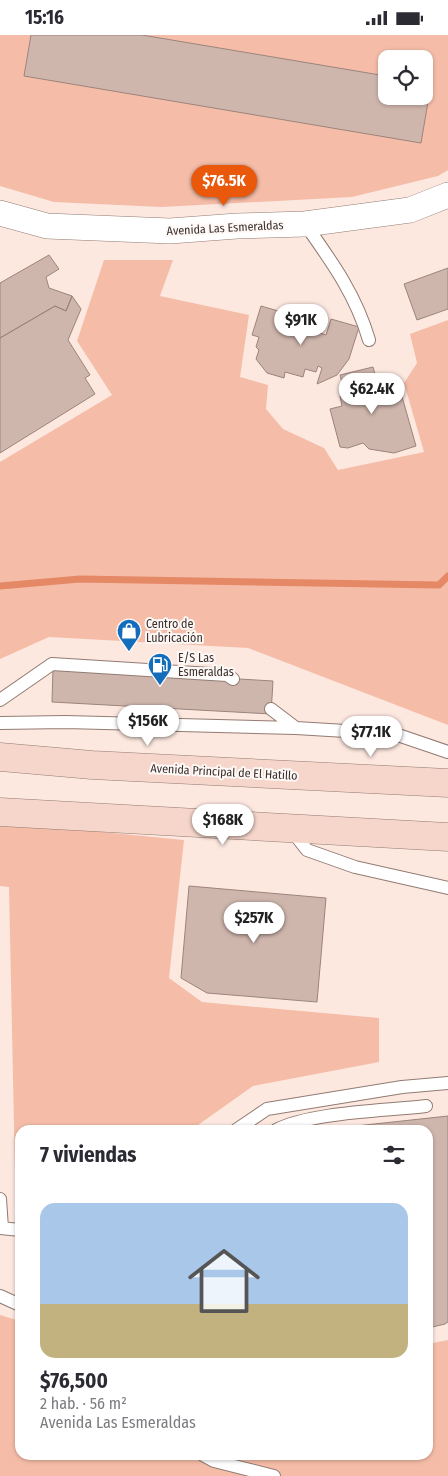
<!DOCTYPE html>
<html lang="es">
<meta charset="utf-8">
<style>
:root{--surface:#fff;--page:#f7f7f7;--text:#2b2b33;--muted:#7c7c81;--line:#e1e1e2;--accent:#ea580c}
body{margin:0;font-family:"Fira Sans Condensed",sans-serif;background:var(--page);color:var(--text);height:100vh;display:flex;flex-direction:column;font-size:19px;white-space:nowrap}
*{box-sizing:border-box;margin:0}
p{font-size:16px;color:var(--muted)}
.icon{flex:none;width:28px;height:28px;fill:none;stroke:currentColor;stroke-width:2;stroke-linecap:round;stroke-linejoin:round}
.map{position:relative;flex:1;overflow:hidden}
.panel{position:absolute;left:15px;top:1090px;width:418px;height:335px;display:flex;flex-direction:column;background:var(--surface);border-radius:15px;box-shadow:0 1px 4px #0004}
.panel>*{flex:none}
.buttons{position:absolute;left:378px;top:15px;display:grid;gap:10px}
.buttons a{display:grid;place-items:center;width:55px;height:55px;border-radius:10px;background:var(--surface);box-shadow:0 1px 4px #0004;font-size:25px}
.price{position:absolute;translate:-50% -42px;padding:0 11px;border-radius:18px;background:#fff;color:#222;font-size:16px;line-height:32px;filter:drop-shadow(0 1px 2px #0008)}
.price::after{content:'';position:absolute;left:50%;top:30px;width:15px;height:11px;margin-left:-8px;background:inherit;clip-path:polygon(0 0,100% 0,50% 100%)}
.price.on{background:var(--accent);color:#fff}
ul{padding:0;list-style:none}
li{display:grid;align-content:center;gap:10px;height:265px;padding:0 25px}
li+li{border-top:1px solid var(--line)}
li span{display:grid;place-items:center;height:155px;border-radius:15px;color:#555}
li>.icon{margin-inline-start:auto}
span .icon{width:90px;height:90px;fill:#fffc;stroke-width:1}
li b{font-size:21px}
h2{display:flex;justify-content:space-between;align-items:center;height:60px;padding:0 25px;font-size:21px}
.status{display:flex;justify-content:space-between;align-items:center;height:35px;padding:0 25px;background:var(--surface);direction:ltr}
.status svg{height:14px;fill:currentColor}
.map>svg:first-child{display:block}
.green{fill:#f5bda8;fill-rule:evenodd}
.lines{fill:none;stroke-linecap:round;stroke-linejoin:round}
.stream{stroke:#e58866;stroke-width:7}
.building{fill:#cfb6ad;stroke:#9c847c}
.service-casing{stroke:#927b72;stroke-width:14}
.minor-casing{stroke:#927b72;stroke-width:26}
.secondary-casing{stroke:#927b72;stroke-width:29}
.service{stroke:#fff;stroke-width:12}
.minor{stroke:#fff;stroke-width:25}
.secondary{stroke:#f6d6ca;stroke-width:28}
.labels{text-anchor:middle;stroke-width:4;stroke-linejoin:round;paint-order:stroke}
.street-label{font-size:12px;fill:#392f2c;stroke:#fef9f7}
.poi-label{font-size:12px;fill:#392f2c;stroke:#fef9f7;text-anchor:start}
</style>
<div class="status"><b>15:16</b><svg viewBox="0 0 49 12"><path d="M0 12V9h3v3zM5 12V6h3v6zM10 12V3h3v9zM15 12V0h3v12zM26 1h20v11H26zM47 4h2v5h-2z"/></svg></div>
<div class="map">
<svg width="448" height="1441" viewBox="0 0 448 1441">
<rect width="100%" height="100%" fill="#fde8e0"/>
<path class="green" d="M0,0H448V135L438,141L352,162L161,172L54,167L0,151ZM386,24H424V61H386Z
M104,225H173L160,261L249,280L240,342L268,350L266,374L283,394L324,413L338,435L424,417L404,348L417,328L410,299L448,285V690L248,613L49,602L0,624V427L112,360L77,306Z
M0,787L184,805L169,943L202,967L379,983V1027L253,1051L191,1095H20V1186L16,1187L9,852L0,851Z
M0,1280L20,1286V1420H428V1309L448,1305V1441H0Z"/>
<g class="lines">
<path class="stream" d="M0,551L80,544L439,550L448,541"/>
</g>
<path class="building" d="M31,0H142L386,41V61H424V48L431,49L421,108L24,41Z
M49,220L59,234L46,242L49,253L72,261L66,276L55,271L0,303V248Z
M448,233V274L417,285L404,249Z
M72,261L81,274L68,305L90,340L85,343L95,359L0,418V303L55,271L66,276Z
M261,271L299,282L296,290L326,300L331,284L359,292L349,324L337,340L317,349L322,333L318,331L316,337L305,334L303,342L285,337L284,343L267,338L256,324L259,315L256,312L259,302L252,300Z
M373,332L378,351L387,348L395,350L401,358L416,411L394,418L369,414L363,408L348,413L340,412L330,374L342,371L340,361L345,360L340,340Z
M53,633L273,646L271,679L52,667Z
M189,851L326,863L317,967L207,958L181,943Z
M448,1081V1287L445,1289L428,1293V1095H319Z"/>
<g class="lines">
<defs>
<path id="service" d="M305,189C332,227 356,260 369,305
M0,665L52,629L227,640L233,644
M271,674L296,693
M0,688L66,687L296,693L395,699L448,717
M292,796L307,815L355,832L448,853
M236,1095L267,1074L402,1052L448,1048
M276,1095C311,1077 385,1076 426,1071
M0,1164L2,1193
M0,1193L20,1195
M0,1261L20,1270
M203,1420L214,1426L274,1441"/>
<path id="minor" d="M0,178L47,191L170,196L237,191L305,189L410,175L448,160"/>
<path id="secondary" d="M0,722L92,730L448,748
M0,777L448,802"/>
</defs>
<use href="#service" class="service-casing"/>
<use href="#minor" class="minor-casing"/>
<use href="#secondary" class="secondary-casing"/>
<use href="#service" class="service"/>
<use href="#minor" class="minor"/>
<use href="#secondary" class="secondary"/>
</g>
<defs>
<symbol id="shop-pin" viewBox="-11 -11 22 30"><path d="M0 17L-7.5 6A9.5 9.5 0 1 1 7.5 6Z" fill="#136dba" stroke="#fef9f7"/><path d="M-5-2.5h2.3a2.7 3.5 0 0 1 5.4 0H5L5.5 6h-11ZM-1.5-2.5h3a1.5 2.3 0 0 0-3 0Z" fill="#fff"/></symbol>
<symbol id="fuel-pin" viewBox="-11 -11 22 30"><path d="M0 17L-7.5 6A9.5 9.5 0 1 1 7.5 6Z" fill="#136dba" stroke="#fef9f7"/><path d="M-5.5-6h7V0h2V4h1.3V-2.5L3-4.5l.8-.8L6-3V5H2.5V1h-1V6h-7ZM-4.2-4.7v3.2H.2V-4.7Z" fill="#fff"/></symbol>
</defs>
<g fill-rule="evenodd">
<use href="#shop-pin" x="115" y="582" width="28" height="38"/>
<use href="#fuel-pin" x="146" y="616" width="28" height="38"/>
</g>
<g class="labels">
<g class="street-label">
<text transform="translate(225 193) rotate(-3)" y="4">Avenida Las Esmeraldas</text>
<text transform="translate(224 737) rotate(3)" y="4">Avenida Principal de El Hatillo</text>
</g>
<g class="poi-label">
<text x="146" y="593">Centro de<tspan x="146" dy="14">Lubricación</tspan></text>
<text x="178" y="627">E/S Las<tspan x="178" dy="14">Esmeraldas</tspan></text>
</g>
</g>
</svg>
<div class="buttons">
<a><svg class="icon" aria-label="locate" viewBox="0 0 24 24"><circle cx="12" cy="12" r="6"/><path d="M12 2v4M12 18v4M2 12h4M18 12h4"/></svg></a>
</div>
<b class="price on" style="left:224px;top:172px">$76.5K</b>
<b class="price" style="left:301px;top:311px">$91K</b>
<b class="price" style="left:372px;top:380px">$62.4K</b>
<b class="price" style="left:148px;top:712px">$156K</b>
<b class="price" style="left:371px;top:723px">$77.1K</b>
<b class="price" style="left:223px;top:811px">$168K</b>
<b class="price" style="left:254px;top:909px">$257K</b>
<section class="panel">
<h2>7 viviendas<svg class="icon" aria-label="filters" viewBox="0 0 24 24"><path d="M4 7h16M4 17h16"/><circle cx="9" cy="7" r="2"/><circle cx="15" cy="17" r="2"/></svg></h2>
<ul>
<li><span style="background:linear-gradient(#a9c7e8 65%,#c2b280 0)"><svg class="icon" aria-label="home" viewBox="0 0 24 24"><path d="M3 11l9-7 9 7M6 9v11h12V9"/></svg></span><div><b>$76,500</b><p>2 hab. · 56 m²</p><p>Avenida Las Esmeraldas</p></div></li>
</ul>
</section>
</div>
